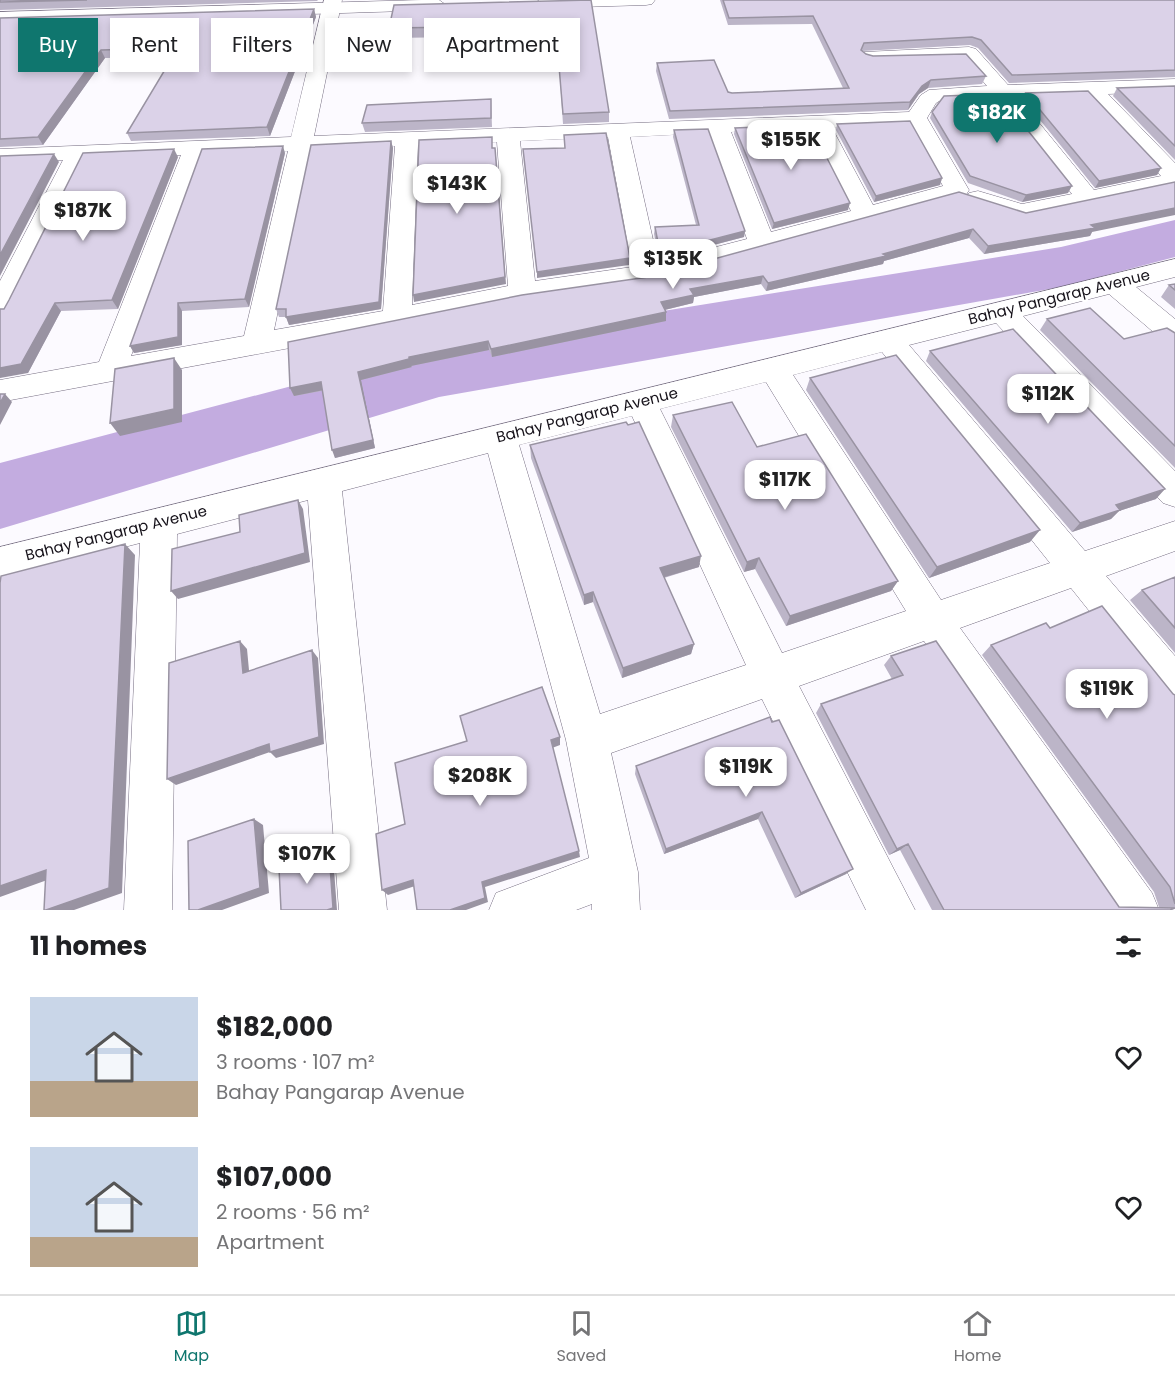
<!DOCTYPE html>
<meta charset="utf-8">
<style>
:root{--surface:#fff;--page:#f6f6f6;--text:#202124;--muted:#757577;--line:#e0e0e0;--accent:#0f766e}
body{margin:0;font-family:Poppins,sans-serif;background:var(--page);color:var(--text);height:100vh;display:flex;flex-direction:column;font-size:22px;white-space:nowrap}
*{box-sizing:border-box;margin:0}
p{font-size:20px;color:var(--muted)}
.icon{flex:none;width:33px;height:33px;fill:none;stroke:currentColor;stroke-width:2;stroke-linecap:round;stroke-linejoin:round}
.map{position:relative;height:910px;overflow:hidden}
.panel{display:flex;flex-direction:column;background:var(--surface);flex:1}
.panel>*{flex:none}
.top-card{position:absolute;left:18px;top:18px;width:600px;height:54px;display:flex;gap:12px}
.price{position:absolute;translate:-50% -51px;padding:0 14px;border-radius:12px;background:#fff;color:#222;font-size:20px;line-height:39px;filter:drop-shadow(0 2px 3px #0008)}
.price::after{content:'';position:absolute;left:50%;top:36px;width:18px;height:14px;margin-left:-9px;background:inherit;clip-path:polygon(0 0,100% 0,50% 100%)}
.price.on{background:var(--accent);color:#fff}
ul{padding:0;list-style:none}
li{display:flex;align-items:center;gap:18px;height:150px;padding:0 30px}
li span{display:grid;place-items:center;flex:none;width:168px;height:120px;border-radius:0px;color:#555}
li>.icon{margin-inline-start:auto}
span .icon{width:72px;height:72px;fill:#fffc;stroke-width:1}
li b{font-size:26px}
h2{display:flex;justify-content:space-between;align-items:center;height:72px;padding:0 30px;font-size:26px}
.chip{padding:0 21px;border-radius:0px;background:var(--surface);box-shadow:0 3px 9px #0003;font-size:21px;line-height:54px}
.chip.on{background:var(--accent);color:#fff}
.tab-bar{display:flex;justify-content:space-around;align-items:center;height:84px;border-top:2px solid var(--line);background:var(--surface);font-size:16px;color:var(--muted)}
.tab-bar a{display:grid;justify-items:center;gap:3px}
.tab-bar .on{color:var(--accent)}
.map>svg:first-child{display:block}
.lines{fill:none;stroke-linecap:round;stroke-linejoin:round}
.river{fill:#c3ace0;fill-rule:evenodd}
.street-casing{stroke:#766e82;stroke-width:1}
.secondary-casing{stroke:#766e82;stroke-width:1}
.street{fill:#fff;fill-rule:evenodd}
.secondary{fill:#fff;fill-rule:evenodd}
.wall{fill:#bcb5c8}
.shaded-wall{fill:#9993a2}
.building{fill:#dbd2e8;stroke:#9993a2;stroke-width:1.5}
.labels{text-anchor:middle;stroke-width:5;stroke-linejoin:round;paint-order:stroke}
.street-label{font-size:15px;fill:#16121a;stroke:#fff}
</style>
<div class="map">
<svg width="1175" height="910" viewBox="0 0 1175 910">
<rect width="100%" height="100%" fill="#fcfaff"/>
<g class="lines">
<path class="river" d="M1175,220V257L1061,287L439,397L0,529V463L439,347L1061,247Z"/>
<defs>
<path id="street" d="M324,0H342L314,136L909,112L921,95L929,90L987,86L964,59L871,62L864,60L861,56L864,52L969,47L976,49L1008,85L1175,79V91L1108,94L1175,163V187L1021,219L969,203L966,198L969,193L978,191L1022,204L1072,194L997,98L941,100L936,103L927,118L969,190L966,195L647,283L522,301L397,328L0,402V380L99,362L181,155L86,159L14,308L10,315L0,317V281L63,160L0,163V149L291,137ZM1086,95L1161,176L1094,190L1018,97ZM909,125L943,186L873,205L832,128ZM810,129L851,211L771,232L731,132ZM709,133L747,239L658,262L630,137ZM608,137L632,267L535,281L520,141ZM497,142L508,286L412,305L418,145ZM395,146L383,311L274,330L311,150ZM288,151L244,336L131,356L204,154Z
M1175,259V277L1136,287L1175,319V345L1165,342L1109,294L1023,316L1175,471V507L1163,503L996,323L909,345L1085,551L1175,521V551L1106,576L1175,656V707L1161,701L1071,588L960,628L1152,893L1159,910H1106L924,641L799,686L915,910H866L762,699L611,753L638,872L640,910H592V904L576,910H489L496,893L589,858L566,740L488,453L342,491L387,910H339L308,500L177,534L172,910H124L140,543L0,579V547ZM882,352L1050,563L941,600L793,375ZM766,382L906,611L782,653L660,409ZM632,416L746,665L600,714L519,445Z"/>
<path id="secondary" d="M422,0H439L446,5L443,9L437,10L0,24V12Z
M539,0H655L652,4L646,5L546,8L540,7L537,3Z"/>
</defs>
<use href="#street" class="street-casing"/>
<use href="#secondary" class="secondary-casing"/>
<use href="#street" class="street"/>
<use href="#secondary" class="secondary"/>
</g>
<path class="wall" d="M0,0H318L317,1L0,10Z
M580,0L609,112V122L563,124L558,51L493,53L492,41L463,42L462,37L390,38L389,28Z
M720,0H1175V77L1009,83L978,48L970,45L862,51L866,54L873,56L986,76L982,84L928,88L919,94L908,110L669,119L656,71L657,63L732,93L843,88L812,24L728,25Z
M314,9L316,17L270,136L131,141L127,133L173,57L105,58L43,145L0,147V18Z
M1175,86V160L1113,96L1117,88Z
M1026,93L1161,168L1157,175L1095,188L1023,99Z
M491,99L492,127L365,132L362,123Z
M932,112L1068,193L1022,202L968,183L930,118Z
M837,124L942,178L940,185L874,202L836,130Z
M735,128L848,210L772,229L734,134Z
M674,130L745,231L744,237L660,259L654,234L655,227L696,225L673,137Z
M391,141L393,148L381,309L289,325L286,317H279L276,309Z
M285,153L249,307L182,311V345L134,353L130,346Z
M178,157L118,309L61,311L28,373L4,309Z
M1026,213L1092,232L1090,236L984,254L969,238L884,261L883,264L766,291L761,284L694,297L693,303L665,310L666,321L492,357L489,350L411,366L412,367L361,380L375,448L335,458L322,391L294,396L290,388L648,277Z
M1175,284V309L1161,297L1169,285Z
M1047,319L1124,339L1175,333V468L1040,330Z
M930,351L1156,499L1119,511L1111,519L1072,532L926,361Z
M810,378L1030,542L929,578L806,390Z
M673,415L757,447L898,581L891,591L786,626L755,569L744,572L671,427Z
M530,445L699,567L664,578L694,644L691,654L622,678L593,602L584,605L531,458Z
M1175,577V653L1130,600L1142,590Z
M1050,628L1175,695V908L1170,910H932L900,850L889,855L816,713L821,704L892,679L884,665L891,656L1119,907H1159L1154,892L982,655L991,645Z
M770,717L846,874L795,898L758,819L664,854L635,774L636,766Z"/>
<path class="shaded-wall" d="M314,9L316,17L270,136L267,127Z
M101,50L105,58L43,145L38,137Z
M931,80L928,88L919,94L908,110L910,102L922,86Z
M391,141L393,148L381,309L289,325L286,317Z
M283,146L285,153L249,307L245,299Z
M174,149L178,157L118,309L112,300Z
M54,154L59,162L0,276V255Z
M496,156L506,284L414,302L413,295Z
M1161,168L1157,175L1095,188L1099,181Z
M942,178L940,185L874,202L876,196Z
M1072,186L1068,193L1022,202L1026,195Z
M850,203L848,210L772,229L774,223Z
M1175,208V215L1092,232L1090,236L984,254L988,246Z
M973,229L969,238L884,261L883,264L766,291L768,283L883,254Z
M745,231L744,237L660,259V253Z
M630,258L629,265L537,278V272Z
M763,276L761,284L694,297L693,303L660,311L661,302L690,289Z
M55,303L61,311L28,373L0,378V368Z
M178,303L182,311V345L134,353L130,346Z
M666,312V321L492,357L491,349Z
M488,341L489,350L411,366L412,367L361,380L375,448L335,458L332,450L358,372L409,357Z
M174,358L182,370V422L120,436L110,423Z
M321,382L324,390L294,396L290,388Z
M5,394L12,402L0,425V403Z
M1165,489L1156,499L1119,511L1111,519L1072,532L1080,523L1116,505Z
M298,500L303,509L310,562L178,599L171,591Z
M1040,530L1030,542L929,578L937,567Z
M125,544L135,555L122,893L74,910H46Z
M701,556L699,567L658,579L660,568Z
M759,558L755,569L744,572L747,562Z
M898,581L891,591L786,626L790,616Z
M593,592V602L584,605V595Z
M240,641L247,649L250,681L243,673Z
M694,644L691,654L622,678L623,668Z
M312,650L318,658L324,744L276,758L270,752L176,785L167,779Z
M560,737V745L552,748L551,740Z
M762,812L758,819L664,854L666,849Z
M254,819L263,825L269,893L222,910H198Z
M908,844L900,850L889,855L897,849Z
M579,851L580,857L485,887L488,902L466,910H450L482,882Z
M329,852L333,856L337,910H327Z
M853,869L846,874L795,898L801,893Z
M46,870L61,875L0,897V886Z
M413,880L418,885L388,895L382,890Z"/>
<path class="building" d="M0,0H87L0,2Z
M591,0L609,112L563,114L557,42L492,44V32H462V27L389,28L394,5Z
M723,0H1175V70L1012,75L981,40L972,37L864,43L861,50L866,54L873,56L966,54L986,76L931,80L922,86L910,102L670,111L657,63L714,60L728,92L732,93L849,88L813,16L729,18Z
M314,9L267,127L127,133L178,48L101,50L38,137L0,139V18Z
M1175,86V146L1117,88Z
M1088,91L1161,168L1099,181L1026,93Z
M999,94L1072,186L1026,195L970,176L932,112L944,96Z
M491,99V118L362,123L367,105Z
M910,121L942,178L876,196L837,124Z
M810,125L850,203L774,223L735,128Z
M708,129L745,231L660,253L655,227L699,225L674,130Z
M606,133L630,258L537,272L523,149L565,148L564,135Z
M492,137V148H495L505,277L413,295L419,140Z
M391,141L379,302L286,317V309H276L311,145Z
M283,146L245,299L178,303V337L130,346L202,149Z
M174,149L112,300L55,303L21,364L0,368V309H4L9,300L83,153Z
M54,154L0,255V156Z
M1175,182V208L1091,225L1095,228L988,246L973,229L883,254L886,256L768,283L763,276L690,289L694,295L661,302L666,312L491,349L488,341L409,357V359L358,372L373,440L332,450L321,382L290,388L288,342L522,295L648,277L959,192L1026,213Z
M1175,284V290L1169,285Z
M1090,308L1124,339L1167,328L1175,333V446L1047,319Z
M1013,329L1165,489L1116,505L1120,510L1080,523L930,351Z
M896,355L1040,530L937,567L810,378Z
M174,358V409L110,423L115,369Z
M0,394H5L0,403Z
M732,402L757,447L806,434L898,581L790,616L759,558L747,562L673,415Z
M626,422L628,425L639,422L701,556L660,568L694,644L623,668L593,592L584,595L530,445Z
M298,500L305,553L171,591L172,549L240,532L239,515Z
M125,544L109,888L46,910H44L46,870L0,886V583L1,576Z
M1175,577V628L1142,590Z
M1102,606L1173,694L1175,695V904L1170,887L991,645L1046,623L1050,628Z
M240,641L243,673L312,650L319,737L270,752L269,744L167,779L169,663Z
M936,641L1119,907L1175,908L1170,910H944L908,844L897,849L821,704L903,675L891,656Z
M542,687L560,737L551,740L579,851L482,882L485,898L450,910H417L413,880L382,890L376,834L405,824L395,763L467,741L460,716Z
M770,717L772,722L779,720L853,869L801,893L762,812L666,849L636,766Z
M254,819L260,888L198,910H189L188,841Z
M329,852L333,908L327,910H281L279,868Z"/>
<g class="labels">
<g class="street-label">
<text transform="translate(1059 297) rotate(-14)" y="5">Bahay Pangarap Avenue</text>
<text transform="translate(587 415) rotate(-14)" y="5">Bahay Pangarap Avenue</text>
<text transform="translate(116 533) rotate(-14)" y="5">Bahay Pangarap Avenue</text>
</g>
</g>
</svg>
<b class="price on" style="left:997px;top:144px">$182K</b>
<b class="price" style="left:791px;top:171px">$155K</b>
<b class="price" style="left:457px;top:215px">$143K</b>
<b class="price" style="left:83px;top:242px">$187K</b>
<b class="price" style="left:673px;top:290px">$135K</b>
<b class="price" style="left:1048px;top:425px">$112K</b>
<b class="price" style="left:785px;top:511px">$117K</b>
<b class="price" style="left:1107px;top:720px">$119K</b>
<b class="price" style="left:746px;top:798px">$119K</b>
<b class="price" style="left:480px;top:807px">$208K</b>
<b class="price" style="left:307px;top:885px">$107K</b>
<div class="top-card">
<a class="chip on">Buy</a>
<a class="chip">Rent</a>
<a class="chip">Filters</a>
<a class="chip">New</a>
<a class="chip">Apartment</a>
</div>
</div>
<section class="panel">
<h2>11 homes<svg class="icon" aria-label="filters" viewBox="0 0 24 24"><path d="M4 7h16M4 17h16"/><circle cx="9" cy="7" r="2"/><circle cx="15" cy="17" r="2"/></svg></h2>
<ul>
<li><span style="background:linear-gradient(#c9d6e8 70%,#b9a48a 0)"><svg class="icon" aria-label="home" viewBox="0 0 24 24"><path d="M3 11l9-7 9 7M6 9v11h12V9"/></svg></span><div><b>$182,000</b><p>3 rooms · 107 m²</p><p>Bahay Pangarap Avenue</p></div><svg class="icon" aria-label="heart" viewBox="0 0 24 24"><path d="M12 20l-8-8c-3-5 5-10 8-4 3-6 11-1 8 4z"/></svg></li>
<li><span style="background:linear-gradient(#c9d6e8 75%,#b9a48a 0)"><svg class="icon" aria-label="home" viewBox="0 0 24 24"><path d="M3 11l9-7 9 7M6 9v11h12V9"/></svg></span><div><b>$107,000</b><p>2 rooms · 56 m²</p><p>Apartment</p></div><svg class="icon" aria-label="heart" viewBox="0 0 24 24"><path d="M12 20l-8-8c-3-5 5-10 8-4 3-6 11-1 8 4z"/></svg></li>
</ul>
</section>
<nav class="tab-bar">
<a class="on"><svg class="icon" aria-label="map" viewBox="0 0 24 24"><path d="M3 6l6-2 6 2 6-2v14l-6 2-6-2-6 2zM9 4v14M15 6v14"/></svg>Map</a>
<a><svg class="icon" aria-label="saved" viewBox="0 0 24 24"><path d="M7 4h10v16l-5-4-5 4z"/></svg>Saved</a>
<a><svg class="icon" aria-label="home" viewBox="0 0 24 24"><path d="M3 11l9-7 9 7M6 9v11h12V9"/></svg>Home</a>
</nav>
